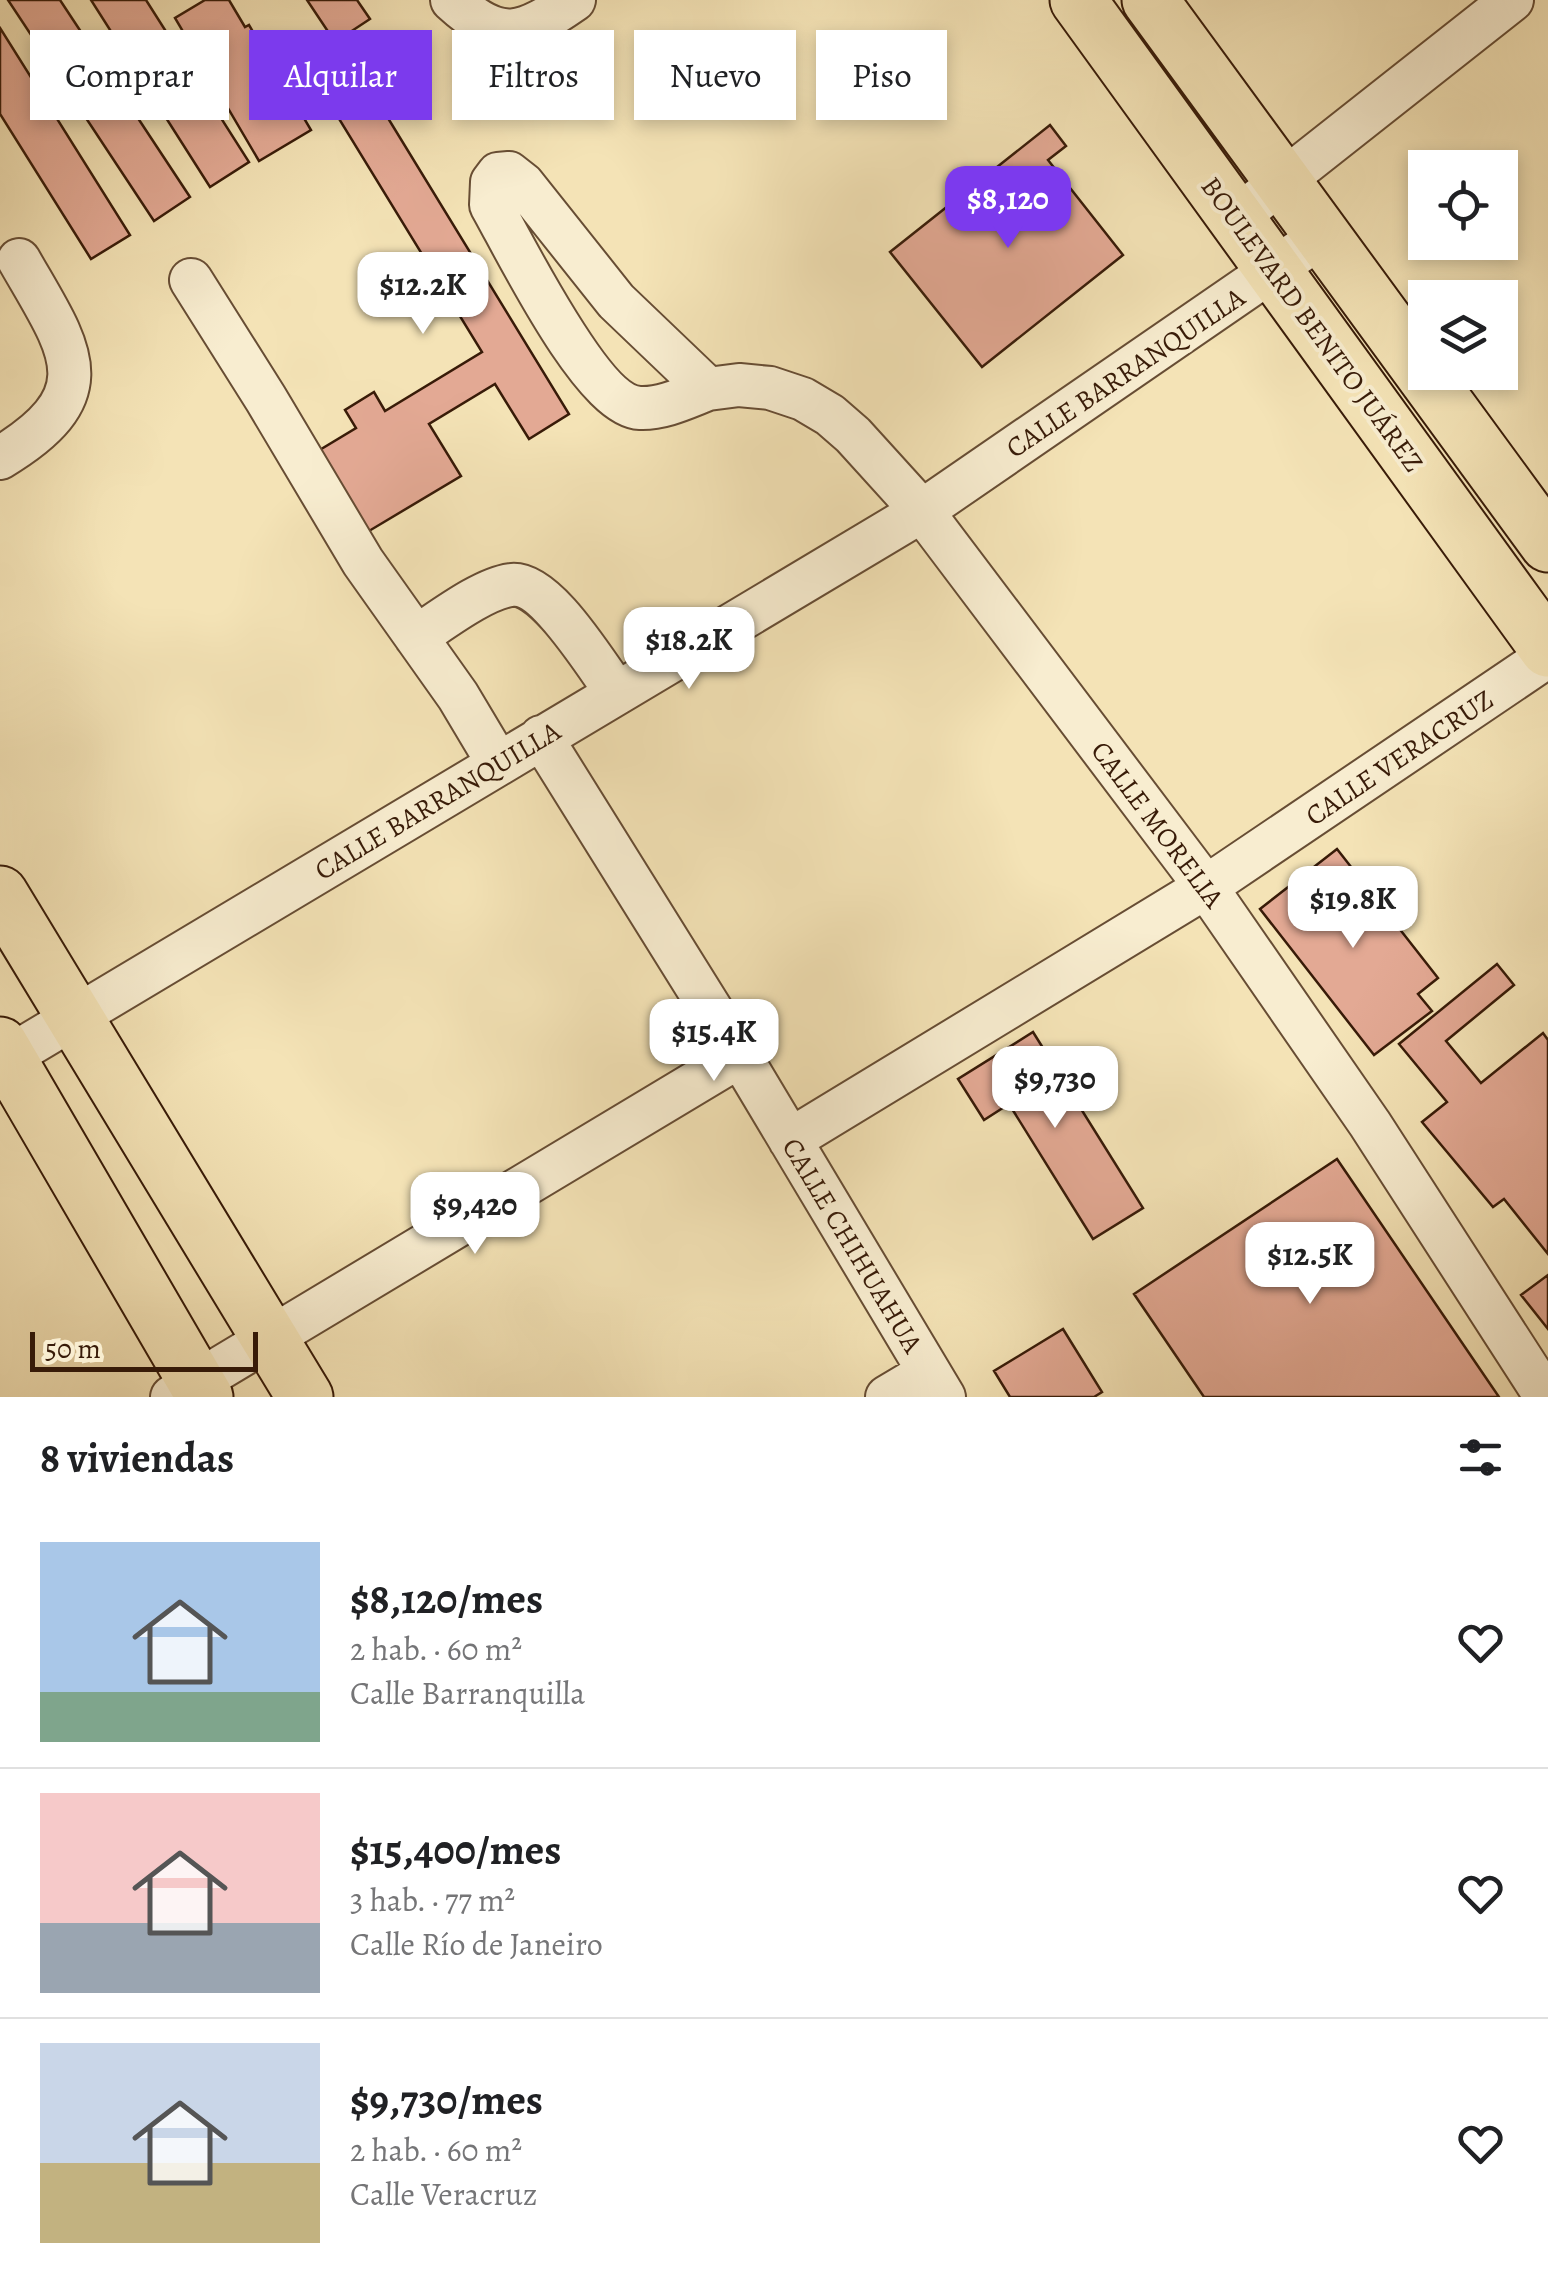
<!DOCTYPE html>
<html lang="es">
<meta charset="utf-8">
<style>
:root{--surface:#fff;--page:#f2f2f2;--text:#202124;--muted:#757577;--line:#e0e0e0;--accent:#7c3aed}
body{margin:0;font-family:Alegreya,serif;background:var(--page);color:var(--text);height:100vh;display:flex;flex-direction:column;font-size:38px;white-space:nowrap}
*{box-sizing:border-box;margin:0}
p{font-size:32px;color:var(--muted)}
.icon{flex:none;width:55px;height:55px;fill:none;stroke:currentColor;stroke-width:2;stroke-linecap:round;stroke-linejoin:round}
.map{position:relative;height:1397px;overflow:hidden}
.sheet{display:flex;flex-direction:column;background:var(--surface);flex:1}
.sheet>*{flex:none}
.banner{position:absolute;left:30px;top:30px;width:1000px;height:90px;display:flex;gap:20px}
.buttons{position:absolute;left:1408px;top:150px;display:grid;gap:20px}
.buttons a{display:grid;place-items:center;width:110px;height:110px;border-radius:0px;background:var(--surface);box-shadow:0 5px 15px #0003;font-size:50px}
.scale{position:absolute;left:30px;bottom:25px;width:228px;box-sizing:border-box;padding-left:10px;border:5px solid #381b08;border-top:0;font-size:28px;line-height:35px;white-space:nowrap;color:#381b08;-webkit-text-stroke:8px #f8edd0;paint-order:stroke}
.price{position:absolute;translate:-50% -85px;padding:0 22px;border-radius:20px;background:#fff;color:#222;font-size:32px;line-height:65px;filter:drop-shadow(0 2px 5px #0008)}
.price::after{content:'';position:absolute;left:50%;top:60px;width:30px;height:22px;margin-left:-15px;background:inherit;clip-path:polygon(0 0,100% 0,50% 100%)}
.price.selected{background:var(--accent);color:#fff}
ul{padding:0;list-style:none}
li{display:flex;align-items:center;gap:30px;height:250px;padding:0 40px}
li+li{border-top:2px solid var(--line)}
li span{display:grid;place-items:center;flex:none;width:280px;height:200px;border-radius:0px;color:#555}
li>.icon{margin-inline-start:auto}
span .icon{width:120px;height:120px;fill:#fffc;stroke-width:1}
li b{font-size:42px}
h2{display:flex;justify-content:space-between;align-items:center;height:120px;padding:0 40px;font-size:42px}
.chip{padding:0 35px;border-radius:0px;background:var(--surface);box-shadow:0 5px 15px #0003;font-size:35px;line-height:90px}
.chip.selected{background:var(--accent);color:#fff}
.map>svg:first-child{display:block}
.building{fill:#e3a994;stroke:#381b08;stroke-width:2.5}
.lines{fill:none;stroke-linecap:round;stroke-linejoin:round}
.minor-casing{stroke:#674d34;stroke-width:46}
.major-casing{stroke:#381b08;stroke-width:59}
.minor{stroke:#f8edd0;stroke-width:42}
.major{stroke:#f4e3b6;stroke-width:55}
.labels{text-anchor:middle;stroke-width:8;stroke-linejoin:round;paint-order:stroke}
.street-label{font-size:28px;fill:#381b08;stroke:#f8edd0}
</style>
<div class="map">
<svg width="1548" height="1397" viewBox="0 0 1548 1397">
<rect width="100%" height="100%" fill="#f4e3b6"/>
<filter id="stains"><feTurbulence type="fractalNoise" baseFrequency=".002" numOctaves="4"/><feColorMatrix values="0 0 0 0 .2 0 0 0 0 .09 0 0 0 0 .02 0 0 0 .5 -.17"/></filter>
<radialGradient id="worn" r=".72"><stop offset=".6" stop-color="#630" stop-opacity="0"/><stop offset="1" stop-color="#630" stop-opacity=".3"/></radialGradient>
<path class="building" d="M8,0H60L190,197L154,221Z
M91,0H146L249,162L210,187Z
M205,0H229L245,27L249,25L311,130L259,161L175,18Z
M307,0H357L370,19L335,42Z
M0,28L130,235L91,259L0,114Z
M350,56L569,414L529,439L495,384L429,424L461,476L369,531L308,457L356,428L345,410L374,392L385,411L482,352L314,78Z
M1050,125L1066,146L1048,160L1123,255L982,367L890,252Z
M1337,849L1438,978L1418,994L1432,1011L1374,1055L1260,909Z
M1497,964L1514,985L1446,1041L1481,1083L1543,1033L1548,1040V1254L1504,1199L1493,1207L1422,1122L1447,1102L1399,1044Z
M1033,1032L1143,1208L1093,1239L1009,1104L984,1120L958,1079Z
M1337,1159L1469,1353L1499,1397H1204L1134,1294Z
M1548,1275V1329L1521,1295Z
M1063,1329L1102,1392L1094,1397H1010L994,1371Z"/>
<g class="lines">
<defs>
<path id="minor" d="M452,0C501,45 522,36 574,0
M1237,217L1512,0
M191,280L266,399L363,562L458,696L498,763
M708,389C687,397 663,409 640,408C592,406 515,247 491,205L492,182L498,174L509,173L523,184L616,301L708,389L739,385L770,388L803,399L830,415L853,435L922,511L1206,887L1370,1124L1546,1397
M0,458C108,393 70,349 19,260
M416,637C441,621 482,589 511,585C546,580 597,667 617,693
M541,737L740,1056L944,1397
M0,1062L922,511L1322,236
M790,1140L1206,887L1548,656
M172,1397L740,1056
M887,1397L929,1372"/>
<path id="major" d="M1078,0L1548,649
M1150,0L1548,544
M0,894L305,1397
M0,1045L205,1397"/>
</defs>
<use href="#minor" class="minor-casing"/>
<use href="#major" class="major-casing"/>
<use href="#minor" class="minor"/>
<use href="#major" class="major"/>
</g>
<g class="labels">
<g class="street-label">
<text transform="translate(1313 324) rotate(54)" y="10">BOULEVARD BENITO JUÁREZ</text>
<text transform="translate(1125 372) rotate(-34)" y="10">CALLE BARRANQUILLA</text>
<text transform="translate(1399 757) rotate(-34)" y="10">CALLE VERACRUZ</text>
<text transform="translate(437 800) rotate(-31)" y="10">CALLE BARRANQUILLA</text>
<text transform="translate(1158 824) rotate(53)" y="10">CALLE MORELIA</text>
<text transform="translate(853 1245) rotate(59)" y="10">CALLE CHIHUAHUA</text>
</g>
</g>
<rect width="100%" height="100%" filter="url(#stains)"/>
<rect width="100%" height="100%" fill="url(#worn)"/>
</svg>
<div class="buttons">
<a><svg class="icon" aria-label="locate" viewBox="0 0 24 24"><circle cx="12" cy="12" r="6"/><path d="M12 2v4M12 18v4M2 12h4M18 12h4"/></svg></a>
<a><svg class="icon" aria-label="layers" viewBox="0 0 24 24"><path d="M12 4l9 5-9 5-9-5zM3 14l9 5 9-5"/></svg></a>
</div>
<div class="scale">50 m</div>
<b class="price selected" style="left:1008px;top:251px">$8,120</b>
<b class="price" style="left:423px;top:337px">$12.2K</b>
<b class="price" style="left:689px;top:692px">$18.2K</b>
<b class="price" style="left:1353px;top:951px">$19.8K</b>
<b class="price" style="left:714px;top:1084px">$15.4K</b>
<b class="price" style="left:1055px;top:1131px">$9,730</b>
<b class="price" style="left:475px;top:1257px">$9,420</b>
<b class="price" style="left:1310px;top:1307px">$12.5K</b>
<div class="banner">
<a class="chip">Comprar</a>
<a class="chip selected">Alquilar</a>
<a class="chip">Filtros</a>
<a class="chip">Nuevo</a>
<a class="chip">Piso</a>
</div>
</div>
<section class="sheet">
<h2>8 viviendas<svg class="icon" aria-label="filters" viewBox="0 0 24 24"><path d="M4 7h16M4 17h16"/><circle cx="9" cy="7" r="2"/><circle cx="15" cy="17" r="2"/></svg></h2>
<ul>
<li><span style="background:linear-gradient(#a9c7e8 75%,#7fa58c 0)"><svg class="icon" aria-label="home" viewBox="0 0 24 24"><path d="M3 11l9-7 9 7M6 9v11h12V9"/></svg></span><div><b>$8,120/mes</b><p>2 hab. · 60 m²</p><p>Calle Barranquilla</p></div><svg class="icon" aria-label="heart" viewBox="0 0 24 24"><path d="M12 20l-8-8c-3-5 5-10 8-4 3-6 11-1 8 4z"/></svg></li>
<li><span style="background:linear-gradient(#f6c9c9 65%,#9aa5b1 0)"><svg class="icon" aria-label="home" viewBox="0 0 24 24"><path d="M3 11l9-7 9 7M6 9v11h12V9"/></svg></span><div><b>$15,400/mes</b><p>3 hab. · 77 m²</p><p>Calle Río de Janeiro</p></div><svg class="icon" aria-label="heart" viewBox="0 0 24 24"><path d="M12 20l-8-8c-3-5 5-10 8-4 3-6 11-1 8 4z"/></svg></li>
<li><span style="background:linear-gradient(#c9d6e8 60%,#c2b280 0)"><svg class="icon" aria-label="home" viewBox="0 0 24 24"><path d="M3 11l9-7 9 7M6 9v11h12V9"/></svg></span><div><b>$9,730/mes</b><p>2 hab. · 60 m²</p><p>Calle Veracruz</p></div><svg class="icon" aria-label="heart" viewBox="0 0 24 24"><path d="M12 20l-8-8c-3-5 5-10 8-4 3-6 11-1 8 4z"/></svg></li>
</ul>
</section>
